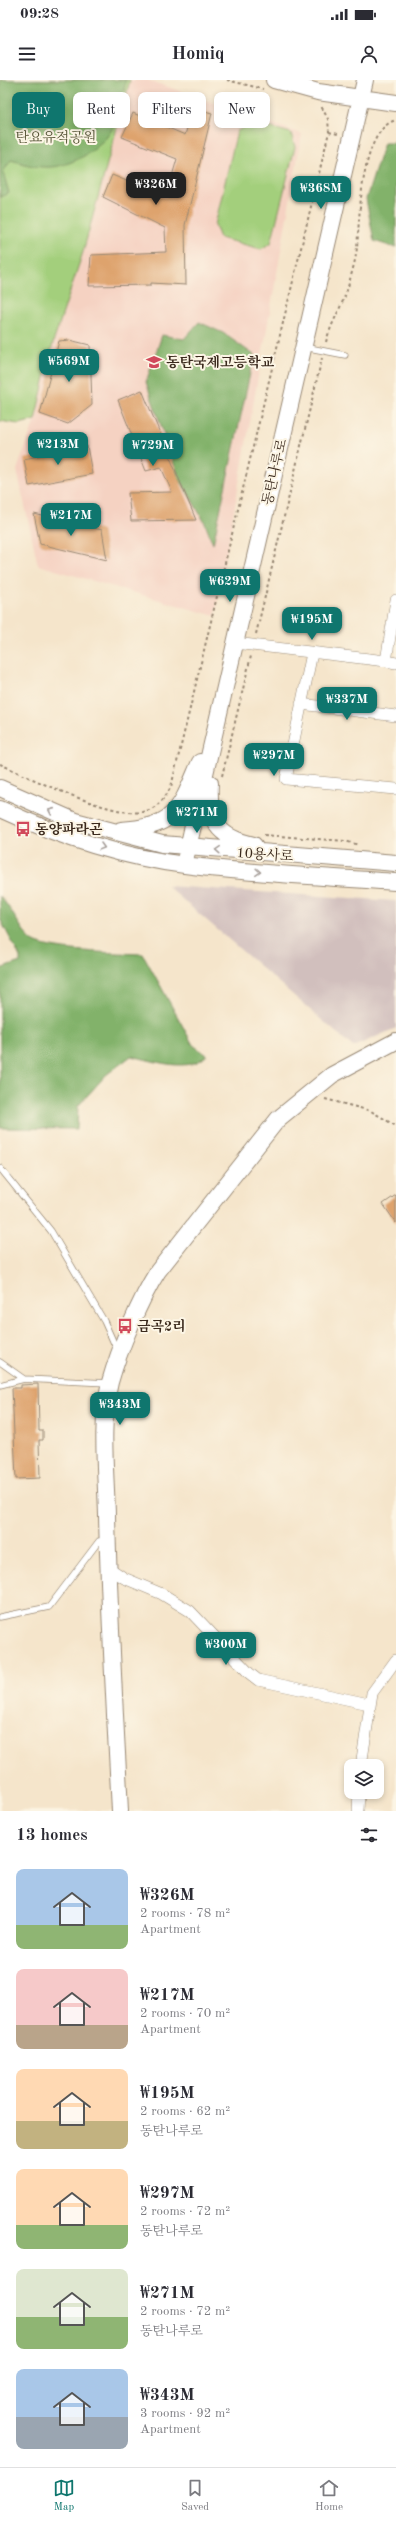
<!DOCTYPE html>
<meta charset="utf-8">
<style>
:root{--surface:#fff;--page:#f7f7f7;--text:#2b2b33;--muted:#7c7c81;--line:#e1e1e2;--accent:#0f766e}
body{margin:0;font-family:"Old Standard TT","Noto Serif KR",serif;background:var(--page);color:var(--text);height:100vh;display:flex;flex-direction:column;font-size:15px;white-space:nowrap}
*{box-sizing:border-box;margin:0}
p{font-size:13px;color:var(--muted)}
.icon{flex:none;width:22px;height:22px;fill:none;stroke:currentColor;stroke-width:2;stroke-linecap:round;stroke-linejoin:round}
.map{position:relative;height:1731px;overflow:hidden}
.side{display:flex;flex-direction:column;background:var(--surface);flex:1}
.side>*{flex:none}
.hud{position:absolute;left:12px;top:12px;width:372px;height:36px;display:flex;gap:8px}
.tools{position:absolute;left:344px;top:1679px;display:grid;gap:8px}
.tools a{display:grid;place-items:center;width:40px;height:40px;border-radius:8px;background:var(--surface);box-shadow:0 2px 6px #0003;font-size:20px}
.price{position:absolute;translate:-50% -34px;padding:0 9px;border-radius:8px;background:var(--accent);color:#fff;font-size:13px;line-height:26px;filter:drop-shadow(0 1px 2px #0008)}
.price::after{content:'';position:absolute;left:50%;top:24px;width:12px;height:9px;margin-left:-6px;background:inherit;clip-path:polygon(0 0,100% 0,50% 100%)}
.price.active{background:#222;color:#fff}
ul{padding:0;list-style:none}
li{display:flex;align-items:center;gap:12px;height:100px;padding:0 16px}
li span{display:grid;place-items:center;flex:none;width:112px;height:80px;border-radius:8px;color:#555}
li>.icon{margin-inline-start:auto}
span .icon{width:48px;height:48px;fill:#fffc;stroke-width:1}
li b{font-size:17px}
h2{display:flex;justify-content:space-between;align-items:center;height:48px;padding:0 16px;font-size:17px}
.chip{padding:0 14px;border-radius:8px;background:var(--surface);box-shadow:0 2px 6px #0003;font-size:14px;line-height:36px}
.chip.active{background:var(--accent);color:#fff}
.status{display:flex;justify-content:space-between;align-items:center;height:28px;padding:0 20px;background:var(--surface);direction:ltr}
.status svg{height:11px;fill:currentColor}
header{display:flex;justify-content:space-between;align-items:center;height:52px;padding:0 16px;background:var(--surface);font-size:18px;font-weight:700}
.tab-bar{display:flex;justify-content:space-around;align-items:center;height:56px;border-top:1px solid var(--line);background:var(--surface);font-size:11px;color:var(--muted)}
.tab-bar a{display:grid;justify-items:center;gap:2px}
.tab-bar .active{color:var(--accent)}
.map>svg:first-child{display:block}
.built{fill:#f5d2c2}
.industrial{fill:#d1bfbd}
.green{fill:#a3cf7b;stroke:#6f7c4c}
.forest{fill:#82b26b;stroke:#5e6e44}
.building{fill:#dea36d}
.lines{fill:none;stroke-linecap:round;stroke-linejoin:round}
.lane-casing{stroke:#988874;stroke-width:7}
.street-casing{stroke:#988874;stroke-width:12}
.secondary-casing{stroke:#988874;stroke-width:18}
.path{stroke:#988874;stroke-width:2;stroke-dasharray:3 3;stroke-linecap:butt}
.lane{stroke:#fff;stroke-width:5.5}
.street{stroke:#fff;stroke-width:11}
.secondary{stroke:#fff;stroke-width:16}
.oneway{stroke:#a79f9a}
.labels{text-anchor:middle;stroke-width:4;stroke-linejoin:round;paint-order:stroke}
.park-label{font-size:14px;fill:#555335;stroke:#fcf5e5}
.poi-label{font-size:14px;font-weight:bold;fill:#3b2a1e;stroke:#fcf5e5;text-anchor:start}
.street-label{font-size:14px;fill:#3b2a1e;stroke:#fcf5e5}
</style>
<div class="status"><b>09:28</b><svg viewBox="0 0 49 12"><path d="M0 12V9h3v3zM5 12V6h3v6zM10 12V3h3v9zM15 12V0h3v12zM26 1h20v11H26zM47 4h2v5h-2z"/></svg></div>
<header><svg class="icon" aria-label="menu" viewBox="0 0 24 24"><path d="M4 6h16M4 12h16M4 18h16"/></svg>Homiq<svg class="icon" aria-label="person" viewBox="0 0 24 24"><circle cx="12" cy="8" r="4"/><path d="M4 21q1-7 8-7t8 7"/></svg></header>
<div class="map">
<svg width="396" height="1731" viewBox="0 0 396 1731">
<rect width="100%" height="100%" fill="#fcf5e5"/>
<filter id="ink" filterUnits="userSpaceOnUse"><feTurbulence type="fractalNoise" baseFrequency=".025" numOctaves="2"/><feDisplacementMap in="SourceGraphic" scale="8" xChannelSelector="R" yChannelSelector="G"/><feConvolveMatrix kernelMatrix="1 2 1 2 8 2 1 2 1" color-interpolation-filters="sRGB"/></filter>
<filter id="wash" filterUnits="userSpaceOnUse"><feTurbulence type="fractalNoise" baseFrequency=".012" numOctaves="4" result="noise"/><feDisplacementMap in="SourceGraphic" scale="16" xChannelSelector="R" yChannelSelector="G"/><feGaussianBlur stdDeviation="0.9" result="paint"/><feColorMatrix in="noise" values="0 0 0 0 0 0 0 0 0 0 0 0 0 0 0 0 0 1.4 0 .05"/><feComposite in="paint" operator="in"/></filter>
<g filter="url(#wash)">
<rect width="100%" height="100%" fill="#f5e5cb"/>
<path class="built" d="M130,0H148L302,54L215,536L38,485L17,390L35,340L53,263L83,172Z"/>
<path class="industrial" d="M167,806L396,821V948L353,967Z"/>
<path class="green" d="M0,0H130L83,172L53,263L35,340L19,344L0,341Z
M253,43L291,53L295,67L271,163L261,169L220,158L215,145L237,51Z"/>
<path class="forest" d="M0,0H126C123,14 120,31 114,45C105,68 69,89 44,87C33,87 22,83 11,80L3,92L9,113L0,117Z
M384,63H396V168L374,161L366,119Z
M199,242L223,253L254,275L213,464L204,441L179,398L146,302L162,255L184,259Z
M0,816C12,830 19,846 30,859C41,872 123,873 143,874L193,965L207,975C189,994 155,981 131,976L106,995L78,1026L77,1049L0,1048V889L20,882V877L0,839Z"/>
<g id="blocks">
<path class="building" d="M193,28L212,33L185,145L186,205L151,203V205L89,206L91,175L166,172L165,148L103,117L112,95L166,117L177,79L122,57L133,33L185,55Z
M69,260L90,265L92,325L68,344L40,334L59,261Z
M142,310L184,411L196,440L131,441L128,413L172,412L161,387L146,391L118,320Z
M87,366L92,394L29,406L24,379Z
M34,434L102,450L107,480L40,464Z
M396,1115V1143L383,1124Z
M38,1304L39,1351H43V1360H39L40,1398L16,1399L12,1308H21V1305Z"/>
</g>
</g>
<g filter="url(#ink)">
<use href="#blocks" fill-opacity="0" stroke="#988874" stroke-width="1"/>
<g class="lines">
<defs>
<path id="lane" d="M304,267L345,275
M0,1088L51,1151L104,1241L117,1270
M0,1282L24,1299
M0,1305L24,1299L108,1303
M0,1537L49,1527L99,1461H106"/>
<path id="street" d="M396,520L386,581L396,583
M235,563L386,581
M312,573L286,699L396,709
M301,624L396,636
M109,1488L124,1498L162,1514L190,1531L249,1593L258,1600L369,1624
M361,1686L372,1613L396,1580
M358,1731L359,1712"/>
<path id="secondary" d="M274,0L318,12L396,23
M210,703C208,741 216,757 254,765
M0,708L75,741L162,764L396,783
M0,729C58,756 121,777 185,785C255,794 326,797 396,802
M121,750C177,747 180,728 200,682
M184,785L365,0
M120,1731C115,1632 109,1534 107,1435C106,1394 100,1342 110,1302C119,1270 140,1219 158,1191L278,1039L332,995L396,961"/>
</defs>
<use href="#lane" class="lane-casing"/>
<use href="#street" class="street-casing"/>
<use href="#secondary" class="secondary-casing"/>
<path class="path" d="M227,0L263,9
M329,52L338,54
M326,262C331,242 344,224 349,203C352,192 356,179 357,167C360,137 360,50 396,40
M256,554L322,278
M0,684C30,698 112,737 142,732C157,729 164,719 171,707L329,52L328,39L321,26
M222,696L251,576
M264,755L345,761L359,765
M325,1019L371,1031L396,1046"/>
<use href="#lane" class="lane"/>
<use href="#street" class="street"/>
<use href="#secondary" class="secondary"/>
</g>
<defs><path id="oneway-chevron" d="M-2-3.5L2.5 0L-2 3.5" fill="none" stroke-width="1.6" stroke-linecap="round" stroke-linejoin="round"/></defs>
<g class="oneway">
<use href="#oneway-chevron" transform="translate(51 731) rotate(-156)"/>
<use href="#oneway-chevron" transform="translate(102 767) rotate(15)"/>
<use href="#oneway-chevron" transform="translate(218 770) rotate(-176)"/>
<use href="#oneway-chevron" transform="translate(258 792) rotate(4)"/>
</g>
</g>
<defs>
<symbol id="school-bare" viewBox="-9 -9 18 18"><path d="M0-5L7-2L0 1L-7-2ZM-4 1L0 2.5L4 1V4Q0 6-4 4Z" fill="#d1495b" stroke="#fcf5e5" stroke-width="2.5" paint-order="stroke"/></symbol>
<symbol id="bus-bare" viewBox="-9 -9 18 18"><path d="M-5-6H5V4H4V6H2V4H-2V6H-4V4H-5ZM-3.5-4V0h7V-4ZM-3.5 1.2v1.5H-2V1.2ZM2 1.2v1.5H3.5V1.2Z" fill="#d1495b" stroke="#fcf5e5" stroke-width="2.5" paint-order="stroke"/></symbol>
</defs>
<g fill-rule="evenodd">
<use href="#school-bare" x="143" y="271" width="22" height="22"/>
<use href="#bus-bare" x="12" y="738" width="22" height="22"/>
<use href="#bus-bare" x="114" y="1235" width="22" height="22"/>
</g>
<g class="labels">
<g class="park-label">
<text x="56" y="62">탄요유적공원</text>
</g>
<g class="poi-label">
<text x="166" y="287">동탄국제고등학교</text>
<text x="35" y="754">동양파라곤</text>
<text x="137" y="1251">금곡2리</text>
</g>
<g class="street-label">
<text transform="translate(274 392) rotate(-77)" y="5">동탄나루로</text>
<text transform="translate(265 774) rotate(4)" y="5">10용사로</text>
</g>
</g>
</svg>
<div class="tools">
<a><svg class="icon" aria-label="layers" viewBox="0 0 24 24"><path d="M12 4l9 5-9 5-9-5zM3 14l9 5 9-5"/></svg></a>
</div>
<b class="price active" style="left:156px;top:126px">₩326M</b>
<b class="price" style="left:321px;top:130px">₩368M</b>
<b class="price" style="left:69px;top:303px">₩569M</b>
<b class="price" style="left:58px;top:386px">₩213M</b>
<b class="price" style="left:153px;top:387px">₩729M</b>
<b class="price" style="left:71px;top:457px">₩217M</b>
<b class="price" style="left:230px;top:523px">₩629M</b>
<b class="price" style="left:312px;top:561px">₩195M</b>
<b class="price" style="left:347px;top:641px">₩337M</b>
<b class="price" style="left:274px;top:697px">₩297M</b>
<b class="price" style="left:197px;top:754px">₩271M</b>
<b class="price" style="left:120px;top:1346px">₩343M</b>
<b class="price" style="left:226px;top:1586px">₩300M</b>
<div class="hud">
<a class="chip active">Buy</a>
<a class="chip">Rent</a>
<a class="chip">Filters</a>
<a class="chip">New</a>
</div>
</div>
<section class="side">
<h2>13 homes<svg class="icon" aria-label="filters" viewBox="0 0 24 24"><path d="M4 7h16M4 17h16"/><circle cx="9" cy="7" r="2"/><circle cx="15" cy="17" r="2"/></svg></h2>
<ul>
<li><span style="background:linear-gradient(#a9c7e8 70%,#8fb573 0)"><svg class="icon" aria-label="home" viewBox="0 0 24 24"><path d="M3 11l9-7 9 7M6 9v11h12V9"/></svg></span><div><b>₩326M</b><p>2 rooms · 78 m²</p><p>Apartment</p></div></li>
<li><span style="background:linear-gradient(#f6c9c9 70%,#b9a48a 0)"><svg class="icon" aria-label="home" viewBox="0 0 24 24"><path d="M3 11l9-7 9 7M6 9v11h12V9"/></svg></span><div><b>₩217M</b><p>2 rooms · 70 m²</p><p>Apartment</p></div></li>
<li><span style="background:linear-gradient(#ffd9b3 65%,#c2b280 0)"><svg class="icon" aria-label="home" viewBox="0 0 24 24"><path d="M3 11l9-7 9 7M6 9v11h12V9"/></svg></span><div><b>₩195M</b><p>2 rooms · 62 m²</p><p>동탄나루로</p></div></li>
<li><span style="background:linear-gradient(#ffd9b3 70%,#8fb573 0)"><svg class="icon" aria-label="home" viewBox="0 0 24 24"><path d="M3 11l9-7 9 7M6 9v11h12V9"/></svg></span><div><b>₩297M</b><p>2 rooms · 72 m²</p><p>동탄나루로</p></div></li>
<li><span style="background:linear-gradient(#dfe7d0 60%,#8fb573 0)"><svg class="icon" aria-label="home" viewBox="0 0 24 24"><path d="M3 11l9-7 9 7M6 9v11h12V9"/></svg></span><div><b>₩271M</b><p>2 rooms · 72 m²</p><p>동탄나루로</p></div></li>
<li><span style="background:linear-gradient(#a9c7e8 60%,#9aa5b1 0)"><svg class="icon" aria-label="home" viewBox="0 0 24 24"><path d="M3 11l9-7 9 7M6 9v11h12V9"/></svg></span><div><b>₩343M</b><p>3 rooms · 92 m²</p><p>Apartment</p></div></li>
</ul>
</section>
<nav class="tab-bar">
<a class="active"><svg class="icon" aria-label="map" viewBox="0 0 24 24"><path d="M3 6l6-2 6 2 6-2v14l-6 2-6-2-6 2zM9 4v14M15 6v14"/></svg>Map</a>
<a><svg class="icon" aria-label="saved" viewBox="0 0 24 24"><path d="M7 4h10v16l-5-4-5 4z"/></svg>Saved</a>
<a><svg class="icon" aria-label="home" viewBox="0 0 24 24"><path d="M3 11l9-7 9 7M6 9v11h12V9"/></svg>Home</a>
</nav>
